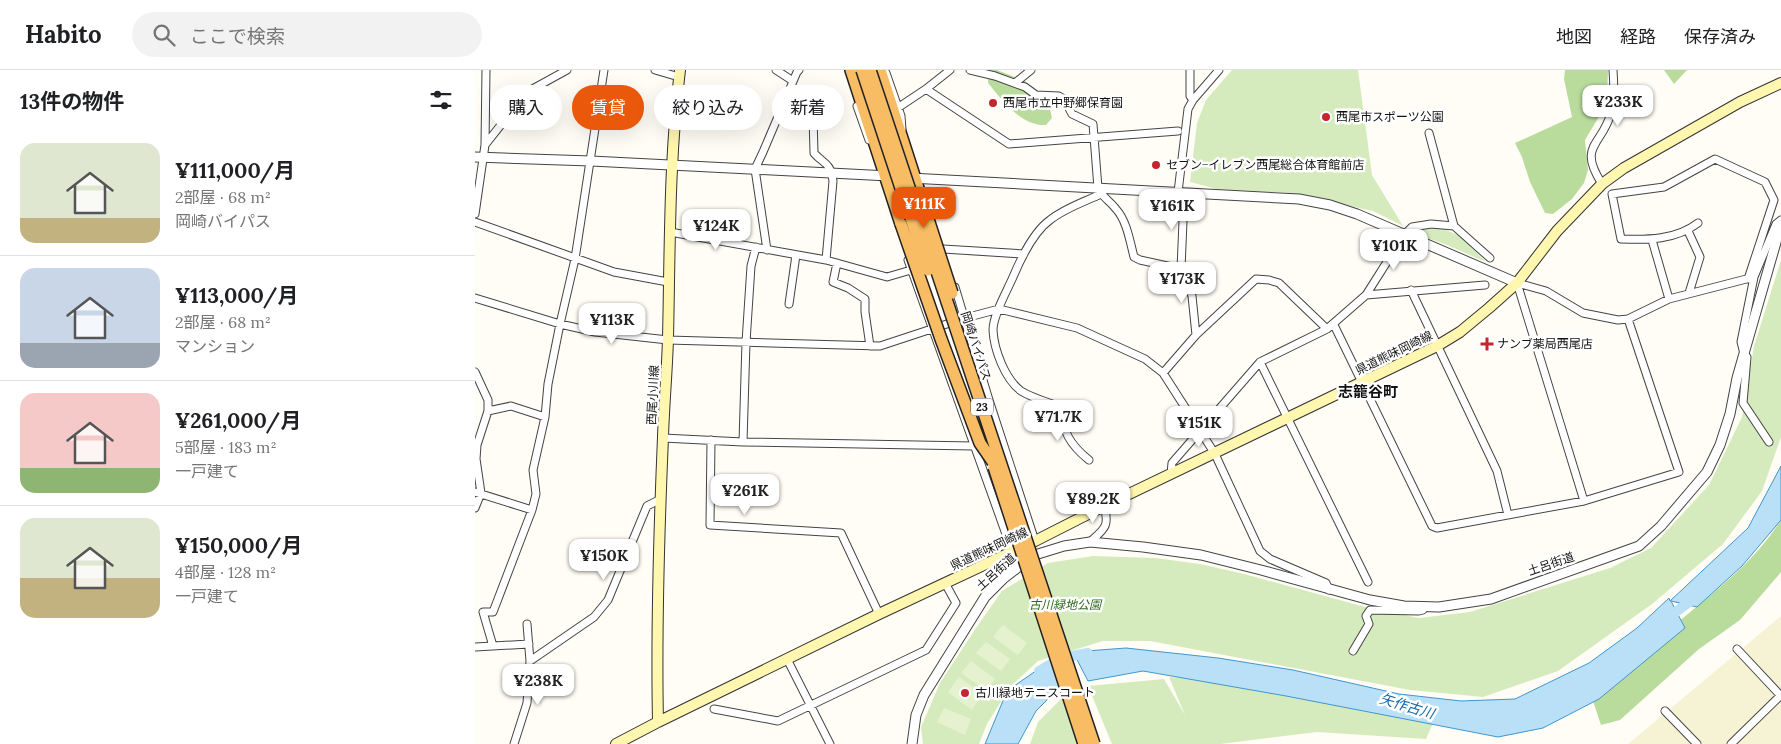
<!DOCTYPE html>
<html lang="ja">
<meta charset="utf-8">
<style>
:root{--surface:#fff;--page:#f2f2f2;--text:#202124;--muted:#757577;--line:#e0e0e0;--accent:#ea580c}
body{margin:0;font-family:Lora,"Noto Sans JP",serif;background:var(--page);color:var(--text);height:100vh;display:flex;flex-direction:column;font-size:19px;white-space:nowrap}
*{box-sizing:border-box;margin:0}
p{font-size:16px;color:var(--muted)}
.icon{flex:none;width:28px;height:28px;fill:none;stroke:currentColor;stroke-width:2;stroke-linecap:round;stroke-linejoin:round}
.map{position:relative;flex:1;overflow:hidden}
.panel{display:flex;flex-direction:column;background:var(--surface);width:475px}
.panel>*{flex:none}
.hud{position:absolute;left:15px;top:15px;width:475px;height:45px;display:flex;gap:10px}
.price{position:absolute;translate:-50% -42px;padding:0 11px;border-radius:10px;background:#fff;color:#222;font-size:16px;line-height:32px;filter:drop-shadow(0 1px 2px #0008)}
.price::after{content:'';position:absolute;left:50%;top:30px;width:15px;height:11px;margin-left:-8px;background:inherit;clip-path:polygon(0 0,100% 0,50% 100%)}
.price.selected{background:var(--accent);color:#fff}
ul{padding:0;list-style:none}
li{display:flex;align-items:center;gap:15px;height:125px;padding:0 20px}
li+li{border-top:1px solid var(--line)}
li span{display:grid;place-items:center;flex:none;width:140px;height:100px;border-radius:15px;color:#555}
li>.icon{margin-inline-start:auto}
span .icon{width:60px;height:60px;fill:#fffc;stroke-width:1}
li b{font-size:21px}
h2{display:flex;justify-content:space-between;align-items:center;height:60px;padding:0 20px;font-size:21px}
.chip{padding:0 18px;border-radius:22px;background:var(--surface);box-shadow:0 5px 20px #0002;font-size:18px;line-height:45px}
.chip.selected{background:var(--accent);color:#fff}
header{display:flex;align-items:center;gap:30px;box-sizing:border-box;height:70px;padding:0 25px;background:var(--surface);border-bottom:1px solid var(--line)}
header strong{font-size:24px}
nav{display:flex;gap:28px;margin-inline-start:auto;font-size:18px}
.search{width:350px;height:45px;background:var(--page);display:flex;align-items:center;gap:12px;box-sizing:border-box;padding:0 18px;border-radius:28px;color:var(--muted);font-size:19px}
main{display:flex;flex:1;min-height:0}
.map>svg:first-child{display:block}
.farmland{fill:#f6f3d4}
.green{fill:#d5ebbd}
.forest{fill:#b9dc9c}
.pitch{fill:#e6f2cf}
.water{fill:#b9e0f7;stroke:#3f96cf}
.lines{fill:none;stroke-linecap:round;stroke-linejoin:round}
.river{stroke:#b9e0f7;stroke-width:10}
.minor-casing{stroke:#444;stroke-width:9}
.tertiary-casing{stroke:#444;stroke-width:11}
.secondary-casing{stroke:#333;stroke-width:12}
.trunk-casing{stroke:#222;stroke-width:14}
.minor{stroke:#fff;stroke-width:7}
.tertiary{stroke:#fff;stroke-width:9}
.secondary{stroke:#fff6b0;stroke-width:10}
.trunk{stroke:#f7bc64;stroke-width:11}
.trunk-bridge-casing{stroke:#222;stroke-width:14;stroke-linecap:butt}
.trunk-bridge{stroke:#f7bc64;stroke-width:11}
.poi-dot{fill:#c4262e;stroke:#fff;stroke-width:2}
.labels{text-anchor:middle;stroke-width:5;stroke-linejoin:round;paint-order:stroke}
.shield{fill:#fff;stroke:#585858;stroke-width:1}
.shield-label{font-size:11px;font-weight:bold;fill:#111}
.poi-label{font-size:12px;fill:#111;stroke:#fff;text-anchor:start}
.street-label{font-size:12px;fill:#111;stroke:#fff}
.park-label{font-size:12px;font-style:italic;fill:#2f6b1f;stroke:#fff}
.water-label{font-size:14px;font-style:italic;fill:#1768a6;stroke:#fff}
.quarter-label{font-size:15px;font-weight:bold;fill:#111;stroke:#fff}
</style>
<header>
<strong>Habito</strong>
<div class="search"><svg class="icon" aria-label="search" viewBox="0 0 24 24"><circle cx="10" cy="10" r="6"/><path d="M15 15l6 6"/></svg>ここで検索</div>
<nav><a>地図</a><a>経路</a><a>保存済み</a></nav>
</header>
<main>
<section class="panel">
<h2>13件の物件<svg class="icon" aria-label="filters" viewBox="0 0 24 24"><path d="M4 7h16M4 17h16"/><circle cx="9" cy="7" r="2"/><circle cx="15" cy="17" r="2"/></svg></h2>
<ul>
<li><span style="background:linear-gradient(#dfe7d0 75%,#c2b280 0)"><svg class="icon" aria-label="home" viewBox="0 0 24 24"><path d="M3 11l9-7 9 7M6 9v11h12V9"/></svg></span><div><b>¥111,000/月</b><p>2部屋 · 68 m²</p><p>岡崎バイパス</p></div></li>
<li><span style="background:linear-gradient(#c9d6e8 75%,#9aa5b1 0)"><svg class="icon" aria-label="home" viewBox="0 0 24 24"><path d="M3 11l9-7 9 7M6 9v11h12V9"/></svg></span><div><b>¥113,000/月</b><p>2部屋 · 68 m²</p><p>マンション</p></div></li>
<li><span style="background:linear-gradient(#f6c9c9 75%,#8fb573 0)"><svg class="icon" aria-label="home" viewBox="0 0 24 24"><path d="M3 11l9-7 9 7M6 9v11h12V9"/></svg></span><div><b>¥261,000/月</b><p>5部屋 · 183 m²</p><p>一戸建て</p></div></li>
<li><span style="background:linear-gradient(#dfe7d0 60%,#c2b280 0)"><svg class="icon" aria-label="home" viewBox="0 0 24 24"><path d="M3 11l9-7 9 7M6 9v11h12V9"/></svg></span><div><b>¥150,000/月</b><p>4部屋 · 128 m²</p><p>一戸建て</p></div></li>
</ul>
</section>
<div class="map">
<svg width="1306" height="674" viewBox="0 0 1306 674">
<rect width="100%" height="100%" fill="#fffdf5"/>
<path class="farmland" d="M1306,546V674H1153Z"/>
<path class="green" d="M757,0H883L897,105L928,156L898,141L816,123L742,119L715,112L722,53L731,30Z
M964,157L985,166L1011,192L972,175L944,165L942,160Z
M1306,190V367L1287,421L1248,474L1177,534L1083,601L1008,627L935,620L675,571H628L563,591L535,617L512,654L504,674H448L446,657L465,613L501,558L527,521L573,493L618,486L680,488L725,494L769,504L890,537L944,548L995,542L1135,498L1176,478L1234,415L1267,347L1279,276Z
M694,607L802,615L958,653L951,669L842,662L745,674H637L613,616L689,609L710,645Z
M587,628L604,674H555L563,652Z"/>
<path class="forest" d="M514,0H522L550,11L574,34L577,48L571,55C546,56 527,30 513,13Z
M1090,0H1133L1132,33L1110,70L1113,100L1109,113L1097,129L1078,144L1070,143L1055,112L1047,87L1040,73L1097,47L1089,9Z
M1189,0H1212L1199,14Z
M1306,450V502L1265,550L1224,579L1145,650L1126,655L1116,625C1146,600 1176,575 1207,549C1242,520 1281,490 1306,450Z"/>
<path class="pitch" d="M528,555L552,573L543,585L518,567Z
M511,572L535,589L526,601L501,583Z
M496,591L520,609L511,621L486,603Z
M484,607L507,624L497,640L473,622Z
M469,638L496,649L490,665L462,652Z"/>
<path class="water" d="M1306,396V450L1267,496L1222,537L1196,531L1210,558L1124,629L1068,658L1023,667L811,626L668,601L613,611L598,582L651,578L743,588L818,600L924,624L986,631L1040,629L1114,593L1162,558L1194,528L1195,531L1273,458Z
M575,591L585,617L561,641L543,674H510L532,621Z"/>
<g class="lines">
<path class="river" d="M1190,550L1221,527
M564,601L586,588L613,583"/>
<defs>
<path id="minor" d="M180,0L204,7
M301,0L318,11
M495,0L520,6L550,17L561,25L584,26L589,29L597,44L618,54L623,118C627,127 635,131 641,139C652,151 655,172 659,187L665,190L706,199
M715,0V26L718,30
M411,3L426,46L427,59
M540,13L556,0
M451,19L534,74L703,61
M308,31L338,45L339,83C349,95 355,91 358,111L351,190
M382,36L394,70
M424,37L451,19L475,0
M954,63L979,156L1015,188
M10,75L52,22L92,0
M1127,114C1102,75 1127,76 1136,43C1140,30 1139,14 1138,0
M0,144L10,75L11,0
M0,152L139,202L193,212
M1223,153C1201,170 1172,170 1146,169L1137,124L1189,117L1240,89L1290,112L1299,130L1273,209
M1213,161L1225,187L1214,223
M195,162L351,190L412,207L436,200
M1177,170L1194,229
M468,179L549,184
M292,180L280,99L288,82L322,2L324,0
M433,190L537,481
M362,193L358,212L373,218L390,229V242L395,276
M1042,213L1071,221L1108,243L1143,250L1153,249L1194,229L1279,207
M1042,213L1109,431
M480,217L514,330L560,471
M936,220L1022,401L1033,445
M891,225L1010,215
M0,228L85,254L120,262L193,270L405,276L490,248L524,239L602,258L670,289L688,303L740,384L785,481L795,489L851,513L854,520
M314,234L321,185
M859,255L957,456L962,458L1109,431L1204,402L1153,249
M721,265L717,226L706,199L708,151L703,122L713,39L718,30L744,0
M785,292L893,512
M0,302L13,330V341L2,375L1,389L6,423L0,438
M688,303L721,265L781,209L794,210L804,213L852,259
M13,341L36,336L70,347
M188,368L268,372L498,376
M236,370L235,455L366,463L404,544
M268,372L271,272L276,196L281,177
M1294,372L1268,333L1272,287L1269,284L1266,272L1279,207L1301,154L1306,150
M614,390C594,374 588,361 585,337C573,332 557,328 546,321C530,309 519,280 518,260C518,245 532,221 538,207C546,188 558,162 575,150C590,138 609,132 626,124
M696,404L697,393L785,292L852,259L891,225L929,165L937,157L956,154L979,156
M0,422L57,440
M615,472C629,459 635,457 629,436
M18,576L8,542H18L57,440L61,424L58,400L70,347L73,314L85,254L100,189L129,0
M0,577L54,574
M1262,579L1306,626
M878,581L894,554L891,546L895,540L944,541L948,540L949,536
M312,589L355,674
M55,591L119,547L133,530L172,436L186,429
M239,639L303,651L451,580L481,533L470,513
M1190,641L1222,674
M39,674L52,633L55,591L52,554
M1256,674L1306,625"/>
<path id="tertiary" d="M0,87L116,91L414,106
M435,108L824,129L855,135L882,144L1042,213
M437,674L441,645L449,625L510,527L528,509L550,492L563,484L589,476L615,472L668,477L726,485L786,500L895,530L929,536L964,537L1016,529L1164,476L1186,456L1232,402L1245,375L1255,344L1262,308L1306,155"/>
<path id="secondary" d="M183,652C181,557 184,462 188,367C189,334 192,302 193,269C195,179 194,89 205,0
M141,674L183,652L404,544L560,471L629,436L962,276L985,262L1014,238L1042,213L1082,161L1127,114L1149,98L1265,32L1306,13"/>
<path id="trunk" d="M376,0L426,154
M405,0L452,146"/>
</defs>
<use href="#minor" class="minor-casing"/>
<use href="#tertiary" class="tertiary-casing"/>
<use href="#secondary" class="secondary-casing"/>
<use href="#trunk" class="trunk-casing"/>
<use href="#minor" class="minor"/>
<use href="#tertiary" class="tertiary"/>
<use href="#secondary" class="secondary"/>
<use href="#trunk" class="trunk"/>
<defs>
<path id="trunk-bridge" d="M387,0L453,200
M395,0L619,674
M452,146L477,223
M426,154L466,269L505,373L518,392
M519,397L609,674"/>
</defs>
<use href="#trunk-bridge" class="trunk-bridge-casing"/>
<use href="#trunk-bridge" class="trunk-bridge"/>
</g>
<g class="poi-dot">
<circle cx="518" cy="33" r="5"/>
<circle cx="851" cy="47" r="5"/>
<circle cx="681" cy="95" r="5"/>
<path d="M1009.5 266.5h5v5h5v5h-5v5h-5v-5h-5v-5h5z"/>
<circle cx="490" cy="623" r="5"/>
</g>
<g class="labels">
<rect class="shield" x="496" y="328.5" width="22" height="17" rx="4"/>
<g class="shield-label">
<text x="507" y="341">23</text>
</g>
<g class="poi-label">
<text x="528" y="37">西尾市立中野郷保育園</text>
<text x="861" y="51">西尾市スポーツ公園</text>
<text x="691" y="99">セブン−イレブン西尾総合体育館前店</text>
<text x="1022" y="278">ナンブ薬局西尾店</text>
<text x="500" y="627">古川緑地テニスコート</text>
</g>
<g class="street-label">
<text transform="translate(501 276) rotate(72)" y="4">岡崎バイパス</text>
<text transform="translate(919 283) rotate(-26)" y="4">県道熊味岡崎線</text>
<text transform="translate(178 325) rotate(-87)" y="4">西尾小川線</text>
<text transform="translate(514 479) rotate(-25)" y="4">県道熊味岡崎線</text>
<text transform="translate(1076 494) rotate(-19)" y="4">土呂街道</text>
<text transform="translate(521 502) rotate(-42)" y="4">土呂街道</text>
</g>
<g class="park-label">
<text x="590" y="539">古川緑地公園</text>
</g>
<g class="water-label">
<text transform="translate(932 636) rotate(17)" y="5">矢作古川</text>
</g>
<g class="quarter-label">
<text x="893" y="327">志籠谷町</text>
</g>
</g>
</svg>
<b class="price" style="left:1143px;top:57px">¥233K</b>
<b class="price selected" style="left:449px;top:159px">¥111K</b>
<b class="price" style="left:697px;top:161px">¥161K</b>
<b class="price" style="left:241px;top:181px">¥124K</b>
<b class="price" style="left:919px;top:201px">¥101K</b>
<b class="price" style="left:707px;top:234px">¥173K</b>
<b class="price" style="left:137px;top:275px">¥113K</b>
<b class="price" style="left:583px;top:372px">¥71.7K</b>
<b class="price" style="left:724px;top:378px">¥151K</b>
<b class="price" style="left:270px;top:446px">¥261K</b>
<b class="price" style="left:618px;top:454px">¥89.2K</b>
<b class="price" style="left:129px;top:511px">¥150K</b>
<b class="price" style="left:63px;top:636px">¥238K</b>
<div class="hud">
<a class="chip">購入</a>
<a class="chip selected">賃貸</a>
<a class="chip">絞り込み</a>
<a class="chip">新着</a>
</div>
</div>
</main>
